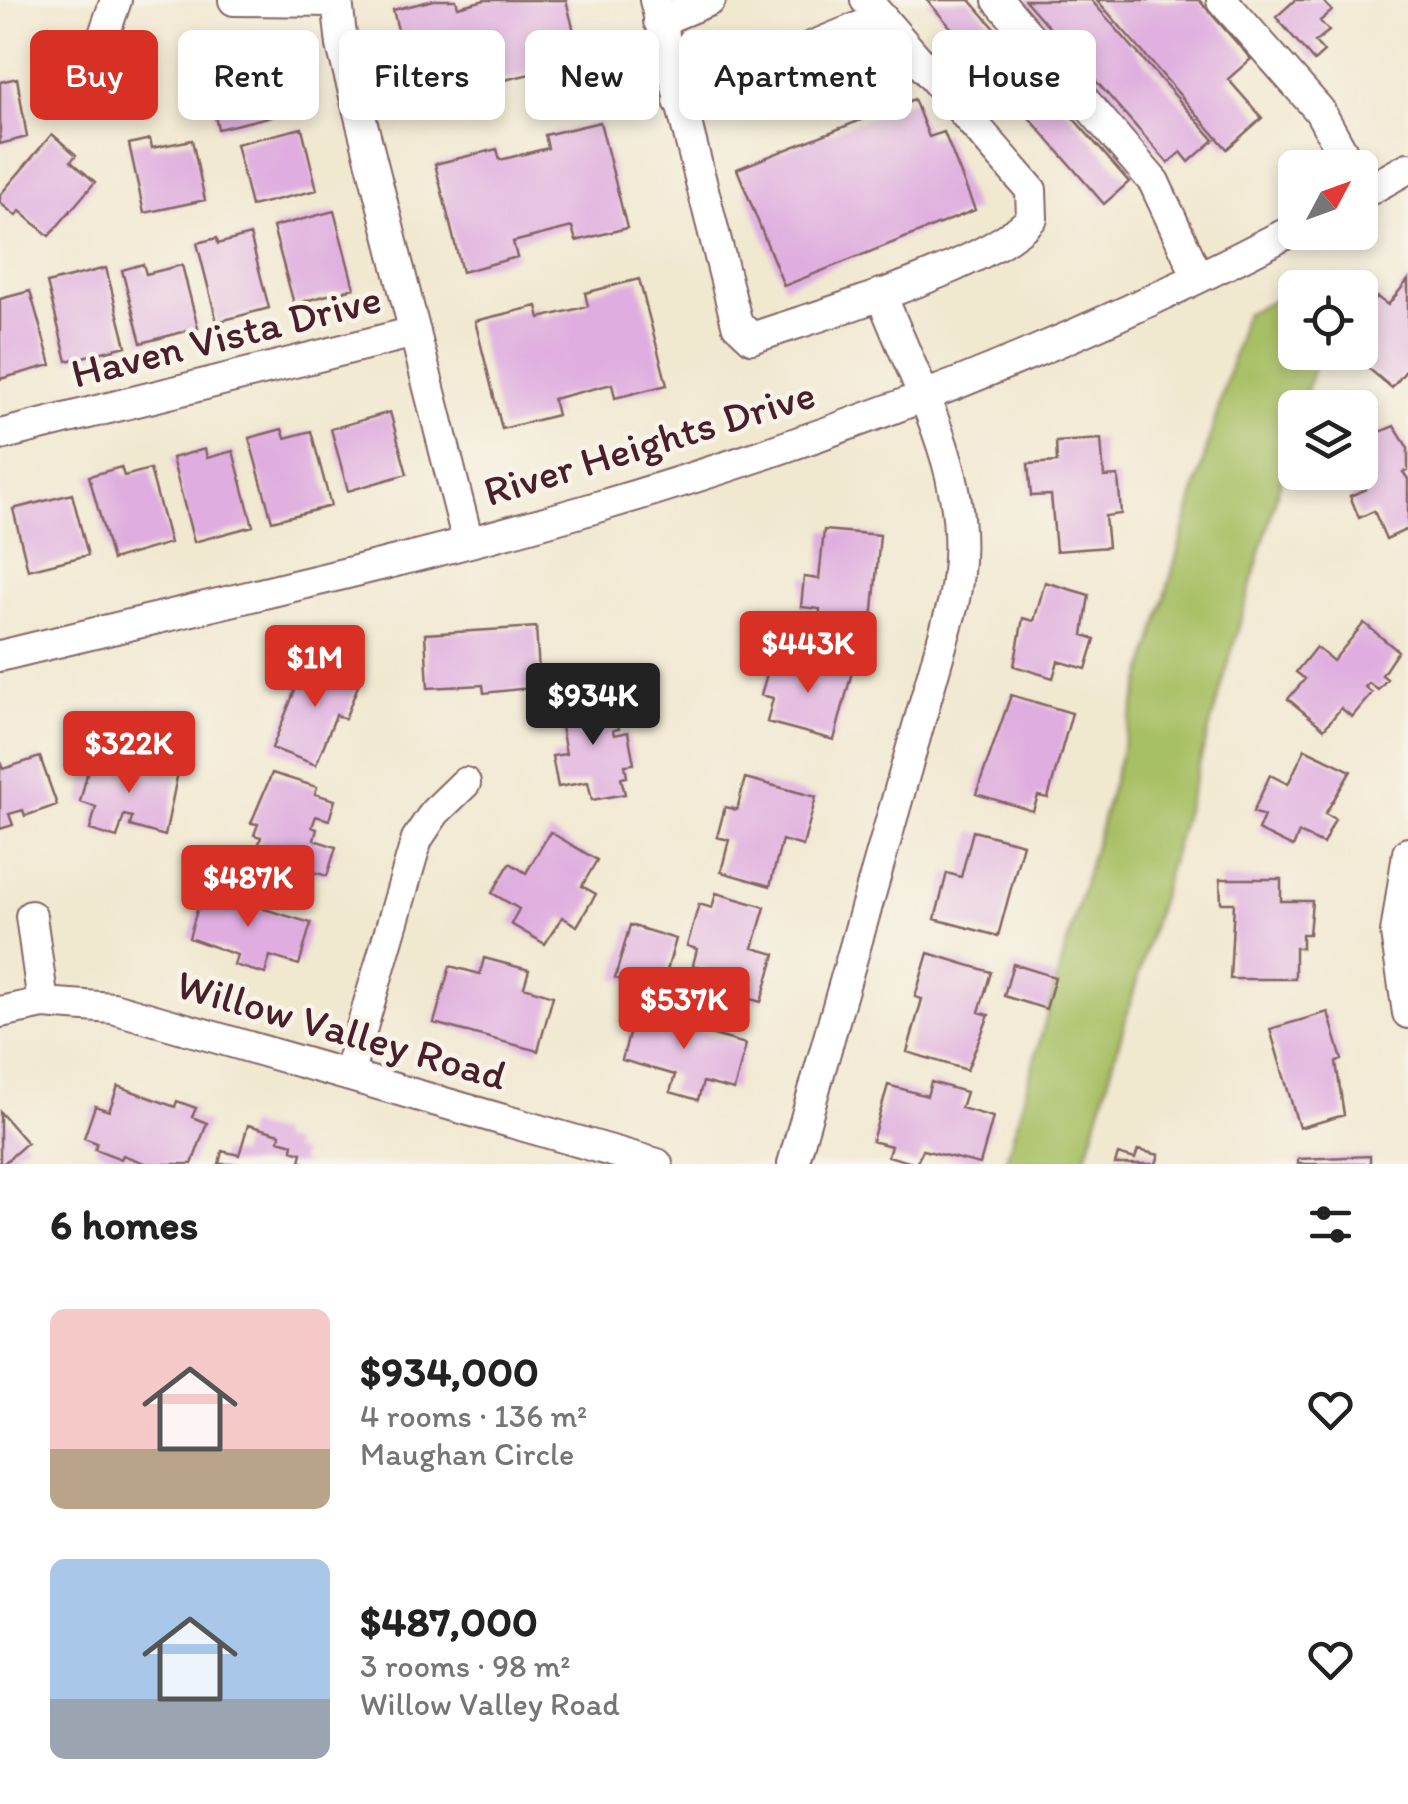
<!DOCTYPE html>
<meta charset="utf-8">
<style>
:root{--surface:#fff;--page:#f6f6f6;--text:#222;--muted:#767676;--accent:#d93025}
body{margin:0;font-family:Itim,sans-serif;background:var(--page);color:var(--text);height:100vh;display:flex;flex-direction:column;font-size:38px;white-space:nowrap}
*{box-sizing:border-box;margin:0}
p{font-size:32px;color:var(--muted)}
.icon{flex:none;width:55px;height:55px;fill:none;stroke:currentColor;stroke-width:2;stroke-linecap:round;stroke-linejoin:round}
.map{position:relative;height:1164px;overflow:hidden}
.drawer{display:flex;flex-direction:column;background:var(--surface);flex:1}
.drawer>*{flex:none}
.banner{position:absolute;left:30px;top:30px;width:1350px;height:90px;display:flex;gap:20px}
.needle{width:65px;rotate:49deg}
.tools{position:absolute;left:1278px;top:150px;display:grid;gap:20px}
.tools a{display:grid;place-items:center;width:100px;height:100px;border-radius:15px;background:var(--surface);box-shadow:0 5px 15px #0003;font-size:50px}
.price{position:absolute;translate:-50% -85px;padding:0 22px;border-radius:10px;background:var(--accent);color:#fff;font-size:32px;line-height:65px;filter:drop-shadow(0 2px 5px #0008)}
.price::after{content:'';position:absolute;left:50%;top:60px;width:30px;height:22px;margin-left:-15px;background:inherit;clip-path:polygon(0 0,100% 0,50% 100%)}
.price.selected{background:#222;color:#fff}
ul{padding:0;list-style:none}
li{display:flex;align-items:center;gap:30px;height:250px;padding:0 50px}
li span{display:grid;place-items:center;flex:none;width:280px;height:200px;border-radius:15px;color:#555}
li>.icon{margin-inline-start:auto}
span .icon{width:120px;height:120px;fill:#fffc;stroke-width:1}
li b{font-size:42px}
h2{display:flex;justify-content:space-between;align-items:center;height:120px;padding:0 50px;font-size:42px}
.chip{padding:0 35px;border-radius:15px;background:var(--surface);box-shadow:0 5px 15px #0003;font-size:35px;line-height:90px}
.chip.selected{background:var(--accent);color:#fff}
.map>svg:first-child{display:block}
.green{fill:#a8c065;stroke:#797048;stroke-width:2.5}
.building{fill:#dfaddf}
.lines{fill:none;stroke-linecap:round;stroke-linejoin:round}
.minor-casing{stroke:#846565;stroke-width:34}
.minor{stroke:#fff;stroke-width:30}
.labels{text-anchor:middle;stroke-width:9;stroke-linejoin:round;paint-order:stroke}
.street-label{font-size:42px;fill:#4a1f2b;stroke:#f7f3e8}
</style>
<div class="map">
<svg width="1408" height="1164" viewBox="0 0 1408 1164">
<rect width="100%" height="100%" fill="#f7f3e8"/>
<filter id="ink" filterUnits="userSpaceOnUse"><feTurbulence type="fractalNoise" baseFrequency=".01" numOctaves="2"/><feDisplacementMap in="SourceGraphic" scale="20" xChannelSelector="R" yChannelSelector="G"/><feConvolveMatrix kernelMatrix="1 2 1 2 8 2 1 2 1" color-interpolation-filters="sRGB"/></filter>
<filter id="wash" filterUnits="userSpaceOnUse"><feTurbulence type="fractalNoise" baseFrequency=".0048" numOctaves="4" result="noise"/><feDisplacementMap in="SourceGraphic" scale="40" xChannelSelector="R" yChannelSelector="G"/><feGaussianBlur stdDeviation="2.25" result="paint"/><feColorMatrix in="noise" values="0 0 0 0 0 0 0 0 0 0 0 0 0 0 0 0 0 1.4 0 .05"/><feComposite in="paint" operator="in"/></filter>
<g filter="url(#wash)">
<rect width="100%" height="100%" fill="#f1e8d0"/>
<path class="green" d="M1295,289V352L1318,353L1302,407L1295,408V431L1084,1164H1005L1245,314Z"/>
<g id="blocks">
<path class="building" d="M434,0H456L458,7L485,0H566L585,75L533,88L530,74L471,88L475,104L420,118L393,10Z
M927,0H970L1129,182L1104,204Z
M1025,0H1091L1214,140L1189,162L1181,152L1168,163Z
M1097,0H1199L1251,59L1228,79L1262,118L1227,149Z
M1295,0H1322L1332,11L1320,21L1329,31L1315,42L1324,52L1314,61L1276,17Z
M286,50L292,75L286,77L294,111L218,129L204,69Z
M17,78L27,137L0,144V82Z
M914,99L929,137L944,132L975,210L784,286L737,169Z
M600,122L627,228L576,241L572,227L513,242L517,257L462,272L435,164L497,149L500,160L548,148L545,135Z
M302,128L317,190L251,206L236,144Z
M52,134L76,155L71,161L95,182L49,236L20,211L16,216L0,203V195Z
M150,139L152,148L192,140L205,200L144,213L129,144Z
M334,211L354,288L294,304L273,227Z
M250,235L269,308L217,322L197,243L217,238L218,244Z
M143,264L146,274L182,265L198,328L141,343L122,270Z
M106,268L126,346L67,361L47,283Z
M639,279L667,385L615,398L612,384L553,399L557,415L502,429L475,321L537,306L540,318L588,306L585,293Z
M1408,280V368L1392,388L1349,352H1360V340L1367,332L1360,326V318L1377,297L1388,305Z
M30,291L51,365L0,379V299Z
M390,412L407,474L348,491L331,429Z
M1394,426L1408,448V470L1403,472L1408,479V529L1386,539L1374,511L1359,518L1350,496L1366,489L1360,474V440Z
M282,429L285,438L311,431L331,506L272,521L249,438Z
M1101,439L1104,477L1118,476L1121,514L1105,516L1108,547L1056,551L1051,495L1031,496L1028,464L1057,462L1056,442Z
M205,449L207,458L233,451L253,526L194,542L172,458Z
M121,467L124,476L150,469L170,543L112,560L89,476Z
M72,494L88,555L28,570L13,509Z
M824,530L880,535L871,631L819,625L820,609L801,607L804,577L819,579Z
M1045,582L1089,595L1083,635L1095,639L1086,669L1058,661L1053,678L1014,666L1023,618L1034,621Z
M1364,623L1398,651L1382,675L1387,679L1378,690L1369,683L1365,687L1372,693L1352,717L1341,708L1324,729L1288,699L1305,679L1296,672L1316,647L1333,661Z
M536,627L540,687L484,693L483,685L428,688L425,634Z
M810,656L853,668L834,740L767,722L773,698L761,695L771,660L806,669Z
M313,658L361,678L345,719L336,715L316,765L272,748L303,670L307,672Z
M613,695L619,729L613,730L614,735L628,732L634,764L625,765L627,777L621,778L625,794L592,800L588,782L558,787L552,756L566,754L557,705Z
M1011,695L1072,713L1048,798L1038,796L1033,811L976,794Z
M1305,749L1351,771L1325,814L1335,819L1323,844L1299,833L1293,847L1258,830L1264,816L1253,812L1270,775L1288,784Z
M104,754L140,764L138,771L150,775L153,765L178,772L165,836L130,826L132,817L124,815L117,838L90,830L96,807L80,802L89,766L100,769Z
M40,757L57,805L25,816L23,810L9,814L13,825L0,829V762L3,769Z
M272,773L317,787L315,794L335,800L329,820L316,816L312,827L317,829L314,840L336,847L327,876L297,867L292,884L251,871L261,837L254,835L258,824L251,823Z
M745,778L816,797L803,846L782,840L770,886L721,872L729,840L717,837L725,807L737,810Z
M973,831L1023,844L998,936L935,919L947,873L961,877Z
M550,832L597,860L582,886L596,894L577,926L562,917L545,944L511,924L519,909L492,893L510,863L526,873Z
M1220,879H1281V901H1312L1309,934H1302V948H1295V979H1230L1234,903H1221Z
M203,889L266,901L264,909L311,923L299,965L270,956L265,974L234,965L237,955L189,938Z
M716,893L765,907L753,948L775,954L761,1002L700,985L705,968L693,965L697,949L687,946L699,904L712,908Z
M630,925L676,939L661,991L615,978Z
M928,953L991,972L979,1012L989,1015L967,1070L907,1052L922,999L915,997Z
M484,958L529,970L524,987L553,996L538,1051L434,1023L450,966L480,974Z
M1013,964L1055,977L1046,1009L1004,996Z
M670,1009L706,1019L703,1032L746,1044L734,1090L703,1082L698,1100L670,1092L675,1075L622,1060L635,1012L667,1021Z
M1328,1012L1342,1060L1336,1062L1344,1115L1299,1128L1270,1029Z
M931,1082L966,1092L961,1108L993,1117L980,1164L923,1150L916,1164L888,1156L891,1146L872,1141L888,1085L927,1096Z
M118,1086L175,1107L177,1101L196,1108L192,1117L207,1123L192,1164H147L123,1155L121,1159L95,1149L97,1143L84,1138L95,1106L109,1111Z
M0,1112L27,1143L3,1164H0Z
M248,1125L280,1134L279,1140L293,1144L292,1150L302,1153L300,1161L307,1164H219L222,1151L239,1155Z
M1138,1150L1159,1155L1156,1164H1115L1118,1154L1135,1159Z
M1370,1156V1164H1298V1159Z"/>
</g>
</g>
<g filter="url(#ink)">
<use href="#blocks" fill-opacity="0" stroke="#846565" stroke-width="2.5"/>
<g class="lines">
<defs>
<path id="minor" d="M234,0L337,1
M337,0L342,45L468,542
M655,0L737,324L752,338C820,315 988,267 1032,218L1031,190L866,0
M998,0L1154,182L1198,277
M1222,0L1319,110L1351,168
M659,21L710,0
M97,55L116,0
M679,101L882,18
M1360,195L1408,168
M0,435L415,332
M0,656C195,608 393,566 587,510C830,439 1070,347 1295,229
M1408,853L1396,933L1408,1013
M31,916L43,1003
M0,1012L43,1003L113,1008L657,1164
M348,1075L417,839L435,812L465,783
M793,1164L953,604C979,487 922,400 881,294"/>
</defs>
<use href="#minor" class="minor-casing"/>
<use href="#minor" class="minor"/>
</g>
</g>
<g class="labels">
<g class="street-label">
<text transform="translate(226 335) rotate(-14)" y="15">Haven Vista Drive</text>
<text transform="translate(649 442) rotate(-17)" y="15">River Heights Drive</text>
<text transform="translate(342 1029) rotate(16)" y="15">Willow Valley Road</text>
</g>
</g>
</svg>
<div class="tools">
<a><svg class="needle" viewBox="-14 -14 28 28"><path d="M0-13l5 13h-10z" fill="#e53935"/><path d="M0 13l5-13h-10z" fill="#767676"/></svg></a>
<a><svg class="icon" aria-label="locate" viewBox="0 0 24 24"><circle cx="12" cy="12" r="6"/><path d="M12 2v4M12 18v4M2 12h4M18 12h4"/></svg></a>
<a><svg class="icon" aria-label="layers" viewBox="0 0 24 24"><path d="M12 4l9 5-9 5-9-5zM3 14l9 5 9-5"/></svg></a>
</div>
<b class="price" style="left:808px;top:696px">$443K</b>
<b class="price" style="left:315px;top:710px">$1M</b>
<b class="price selected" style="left:593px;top:748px">$934K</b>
<b class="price" style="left:129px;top:796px">$322K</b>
<b class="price" style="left:248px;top:930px">$487K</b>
<b class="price" style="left:684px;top:1052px">$537K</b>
<div class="banner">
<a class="chip selected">Buy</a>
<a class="chip">Rent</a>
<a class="chip">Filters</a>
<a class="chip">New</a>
<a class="chip">Apartment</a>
<a class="chip">House</a>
</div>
</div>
<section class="drawer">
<h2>6 homes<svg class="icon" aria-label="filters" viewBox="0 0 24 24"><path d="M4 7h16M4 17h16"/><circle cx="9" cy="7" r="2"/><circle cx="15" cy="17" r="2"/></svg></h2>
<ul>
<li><span style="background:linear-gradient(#f6c9c9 70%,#b9a48a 0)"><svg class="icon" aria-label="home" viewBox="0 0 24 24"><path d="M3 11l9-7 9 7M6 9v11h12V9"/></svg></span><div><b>$934,000</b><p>4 rooms · 136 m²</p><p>Maughan Circle</p></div><svg class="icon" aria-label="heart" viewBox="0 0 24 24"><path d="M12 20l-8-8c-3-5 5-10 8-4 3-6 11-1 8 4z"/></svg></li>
<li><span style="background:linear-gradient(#a9c7e8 70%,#9aa5b1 0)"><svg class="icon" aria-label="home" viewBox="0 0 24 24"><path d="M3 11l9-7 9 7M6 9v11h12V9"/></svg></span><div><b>$487,000</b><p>3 rooms · 98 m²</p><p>Willow Valley Road</p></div><svg class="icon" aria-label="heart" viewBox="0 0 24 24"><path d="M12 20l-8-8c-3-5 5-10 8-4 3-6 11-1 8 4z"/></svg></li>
</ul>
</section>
